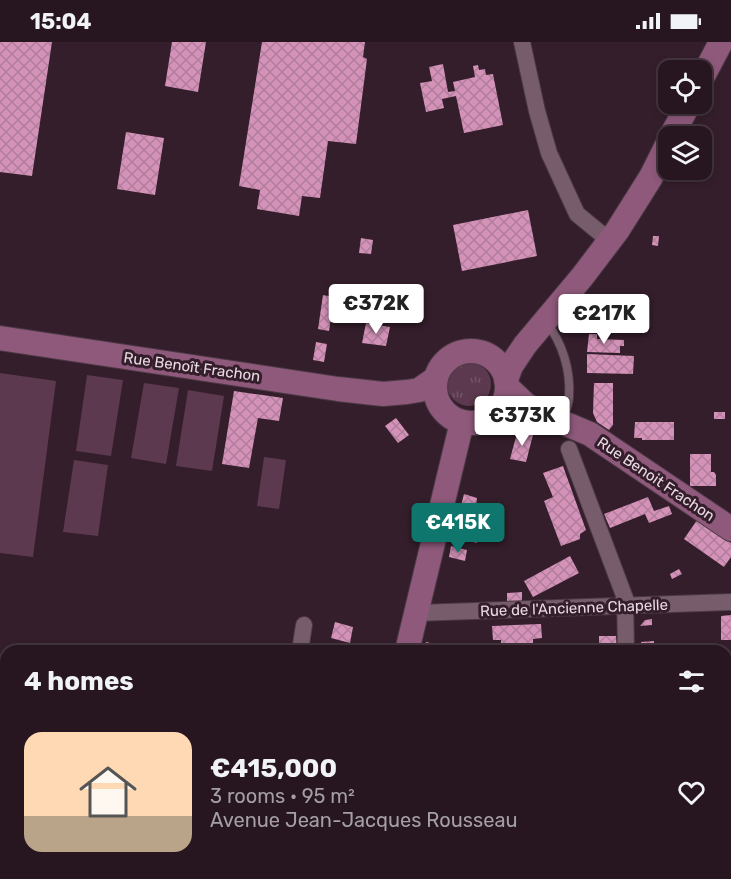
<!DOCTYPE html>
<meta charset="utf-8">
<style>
:root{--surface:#271620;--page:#33232d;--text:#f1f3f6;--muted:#a49fa5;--line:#43353e;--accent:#0f766e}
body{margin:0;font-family:Rubik,sans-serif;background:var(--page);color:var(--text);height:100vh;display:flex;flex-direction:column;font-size:22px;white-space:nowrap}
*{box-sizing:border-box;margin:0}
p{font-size:20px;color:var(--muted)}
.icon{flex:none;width:33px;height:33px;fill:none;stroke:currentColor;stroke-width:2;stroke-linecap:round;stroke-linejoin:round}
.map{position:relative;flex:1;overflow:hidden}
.sheet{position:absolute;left:0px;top:603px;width:732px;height:234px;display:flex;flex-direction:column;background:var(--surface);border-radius:18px 18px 0 0;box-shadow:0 3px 9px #0003,0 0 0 2px var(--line)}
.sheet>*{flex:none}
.tools{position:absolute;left:658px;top:18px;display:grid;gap:12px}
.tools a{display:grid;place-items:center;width:54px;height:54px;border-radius:12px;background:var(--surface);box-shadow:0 3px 9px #0003,0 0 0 2px var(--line);font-size:30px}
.price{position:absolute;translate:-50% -51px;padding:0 14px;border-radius:6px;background:#fff;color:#222;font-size:20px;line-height:39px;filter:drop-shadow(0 2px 3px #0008)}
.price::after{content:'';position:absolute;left:50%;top:36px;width:18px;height:14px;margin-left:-9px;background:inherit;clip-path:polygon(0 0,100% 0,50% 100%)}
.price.active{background:var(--accent);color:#fff}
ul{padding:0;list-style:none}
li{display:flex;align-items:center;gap:18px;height:150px;padding:0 24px}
li span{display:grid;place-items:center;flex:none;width:168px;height:120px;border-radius:18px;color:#555}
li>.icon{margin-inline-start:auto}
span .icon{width:72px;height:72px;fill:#fffc;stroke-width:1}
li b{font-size:26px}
h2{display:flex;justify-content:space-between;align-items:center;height:72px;padding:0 24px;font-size:26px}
.status{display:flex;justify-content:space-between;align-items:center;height:42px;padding:0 30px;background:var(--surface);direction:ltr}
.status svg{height:16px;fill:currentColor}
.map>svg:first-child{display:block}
.grass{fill:url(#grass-tufts)}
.park{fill:url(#park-dots)}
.pitch{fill:#5c394e}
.building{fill:url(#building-cross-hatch)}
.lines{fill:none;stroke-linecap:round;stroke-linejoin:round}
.lane-casing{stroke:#4c3945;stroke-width:10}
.street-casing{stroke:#4c3945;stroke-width:18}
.secondary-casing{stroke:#4c3945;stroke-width:26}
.lane{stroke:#775c6c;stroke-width:8}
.street{stroke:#775c6c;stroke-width:16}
.secondary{stroke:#8e597b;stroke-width:24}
.labels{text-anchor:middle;stroke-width:6;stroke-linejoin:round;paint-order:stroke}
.street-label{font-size:15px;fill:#e9d9e2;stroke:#341e2b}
</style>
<div class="status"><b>15:04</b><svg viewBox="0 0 49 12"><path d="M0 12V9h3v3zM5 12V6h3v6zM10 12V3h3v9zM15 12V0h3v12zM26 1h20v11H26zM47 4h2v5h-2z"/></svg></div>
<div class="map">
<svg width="731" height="837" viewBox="0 0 731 837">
<defs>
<pattern id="grass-tufts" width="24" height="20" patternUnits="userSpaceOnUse" patternTransform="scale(1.5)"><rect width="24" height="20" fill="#5c394e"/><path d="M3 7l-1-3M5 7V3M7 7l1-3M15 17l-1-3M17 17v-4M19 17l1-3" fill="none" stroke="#735567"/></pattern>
<pattern id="park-dots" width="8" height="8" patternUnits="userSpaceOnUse" patternTransform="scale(1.5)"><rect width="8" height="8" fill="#5c394e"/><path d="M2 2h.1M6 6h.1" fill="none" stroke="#735567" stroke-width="1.8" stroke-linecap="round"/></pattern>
<pattern id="building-cross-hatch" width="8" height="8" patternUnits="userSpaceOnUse" patternTransform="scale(1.5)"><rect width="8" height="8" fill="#d492b9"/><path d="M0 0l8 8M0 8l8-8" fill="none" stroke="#b07e9c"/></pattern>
</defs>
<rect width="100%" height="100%" fill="#341e2b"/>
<path class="grass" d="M447 342a22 22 0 1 1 44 0a22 22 0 1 1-44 0Z"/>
<path class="park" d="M497,831H622V837H497Z"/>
<path class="pitch" d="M0,331L56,339L33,515L0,511Z
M87,333L123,338L111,414L76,409Z
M144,341L179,346L166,422L131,416Z
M188,348L224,354L212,429L176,424Z
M264,415L286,418L279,467L257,464Z
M74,418L108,423L98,494L63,490Z"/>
<path class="building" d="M0,0H52L32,134L0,130Z
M172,0H206L198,50L165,44Z
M262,0H365L363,15L367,17L356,102L328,99L320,156L302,154L299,174L257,167L260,148L239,144Z
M443,22L448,50L455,49L453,40L475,35L473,24L478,23L479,28L485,27L486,33L493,32L503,83L464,91L456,54L442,57L444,66L426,70L420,41L432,39L429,25Z
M126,90L164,96L155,153L117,147Z
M528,168L537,214L462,229L453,183Z
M653,194H659L658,204L652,203Z
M361,196L373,198L371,212L359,211Z
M323,253L334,255L329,289L318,287Z
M594,259L621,260V282L588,281V271Z
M366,281L390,285L386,304L362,301Z
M589,292H597V297L624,298V304H620V311L587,310Z
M316,300L327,302L324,320L313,318Z
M587,312L634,314L633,332L587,331Z
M594,341H613V383L609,388L597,380L593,371Z
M234,349L283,356L279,379L258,376L249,426L222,422Z
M714,370H725V377H714Z
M396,376L409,393L398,401L385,384Z
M635,380H674V398H642V396H634Z
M517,391L533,393L526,420L510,417Z
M690,412H711V430H714L716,433V444H690Z
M563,424L586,488L580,492V497L561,504L544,459L553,455L543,431Z
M464,452L477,456L476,464L485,466L484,469L496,472L491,493L479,490L477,501L453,495Z
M648,455L654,469L669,464L672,472L649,481L645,472L610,486L604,472Z
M697,478L731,501V515L724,525L684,497Z
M451,504L467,508L465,519L449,515Z
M570,514L579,531L533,555L524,539Z
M679,527L682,532L672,537L670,532Z
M522,550V560H507V551Z
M731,573V598H721V574Z
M652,577V583L640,584L645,578Z
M335,580L353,585L350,601L331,596Z
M541,582L542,596L533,597V606L501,607V598H493L492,584Z
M599,594H616L617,609H590V602L599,601Z
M654,599V607H665V609H641V600Z
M426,600L443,604L441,609H423Z
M728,649H731V672H728Z"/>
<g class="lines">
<defs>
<path id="lane" d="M546,280C562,300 571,328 569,355C569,362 565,370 564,377"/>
<path id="street" d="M522,0L537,69L549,111L577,172L610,199
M569,407L625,556L626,609
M417,571L731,560
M300,609L304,583
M726,691L731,692
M490,837V831
M627,837V831"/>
<path id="secondary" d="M702,36L721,0
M671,94L689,62
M0,296L338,347L383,352L407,350L419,348L435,337
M435 345a36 36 0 1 1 72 0a36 36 0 1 1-72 0Z
M506,338L511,324L525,303L582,235L617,189L651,135L669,99
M507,345L526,363L547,374L590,392L731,487
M407,609L462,380
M348,837L349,831"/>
</defs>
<use href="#lane" class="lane-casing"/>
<use href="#street" class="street-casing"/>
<use href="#secondary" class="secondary-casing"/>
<use href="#lane" class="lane"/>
<use href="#street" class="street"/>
<use href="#secondary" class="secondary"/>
</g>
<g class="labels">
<g class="street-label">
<text transform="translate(192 325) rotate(8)" y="5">Rue Benoît Frachon</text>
<text transform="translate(656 437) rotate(34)" y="5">Rue Benoit Frachon</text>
<text transform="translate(574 566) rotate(-2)" y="5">Rue de l'Ancienne Chapelle</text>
</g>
</g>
</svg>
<div class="tools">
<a><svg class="icon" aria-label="locate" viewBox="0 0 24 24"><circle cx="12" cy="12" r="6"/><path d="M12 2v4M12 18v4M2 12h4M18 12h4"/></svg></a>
<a><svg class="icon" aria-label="layers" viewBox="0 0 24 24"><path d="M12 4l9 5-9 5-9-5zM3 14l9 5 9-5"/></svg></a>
</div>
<b class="price" style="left:376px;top:293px">€372K</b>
<b class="price" style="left:604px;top:303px">€217K</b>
<b class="price" style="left:522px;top:405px">€373K</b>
<b class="price active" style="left:458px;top:512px">€415K</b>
<section class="sheet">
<h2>4 homes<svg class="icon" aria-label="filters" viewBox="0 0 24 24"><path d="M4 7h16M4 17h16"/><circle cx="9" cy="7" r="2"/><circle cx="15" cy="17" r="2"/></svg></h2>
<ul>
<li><span style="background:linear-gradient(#ffd9b3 70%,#b9a48a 0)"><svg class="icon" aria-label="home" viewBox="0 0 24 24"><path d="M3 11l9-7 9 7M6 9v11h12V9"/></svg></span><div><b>€415,000</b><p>3 rooms · 95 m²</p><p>Avenue Jean-Jacques Rousseau</p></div><svg class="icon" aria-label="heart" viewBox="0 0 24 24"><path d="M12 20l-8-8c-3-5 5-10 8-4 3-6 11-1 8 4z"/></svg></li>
</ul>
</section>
</div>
